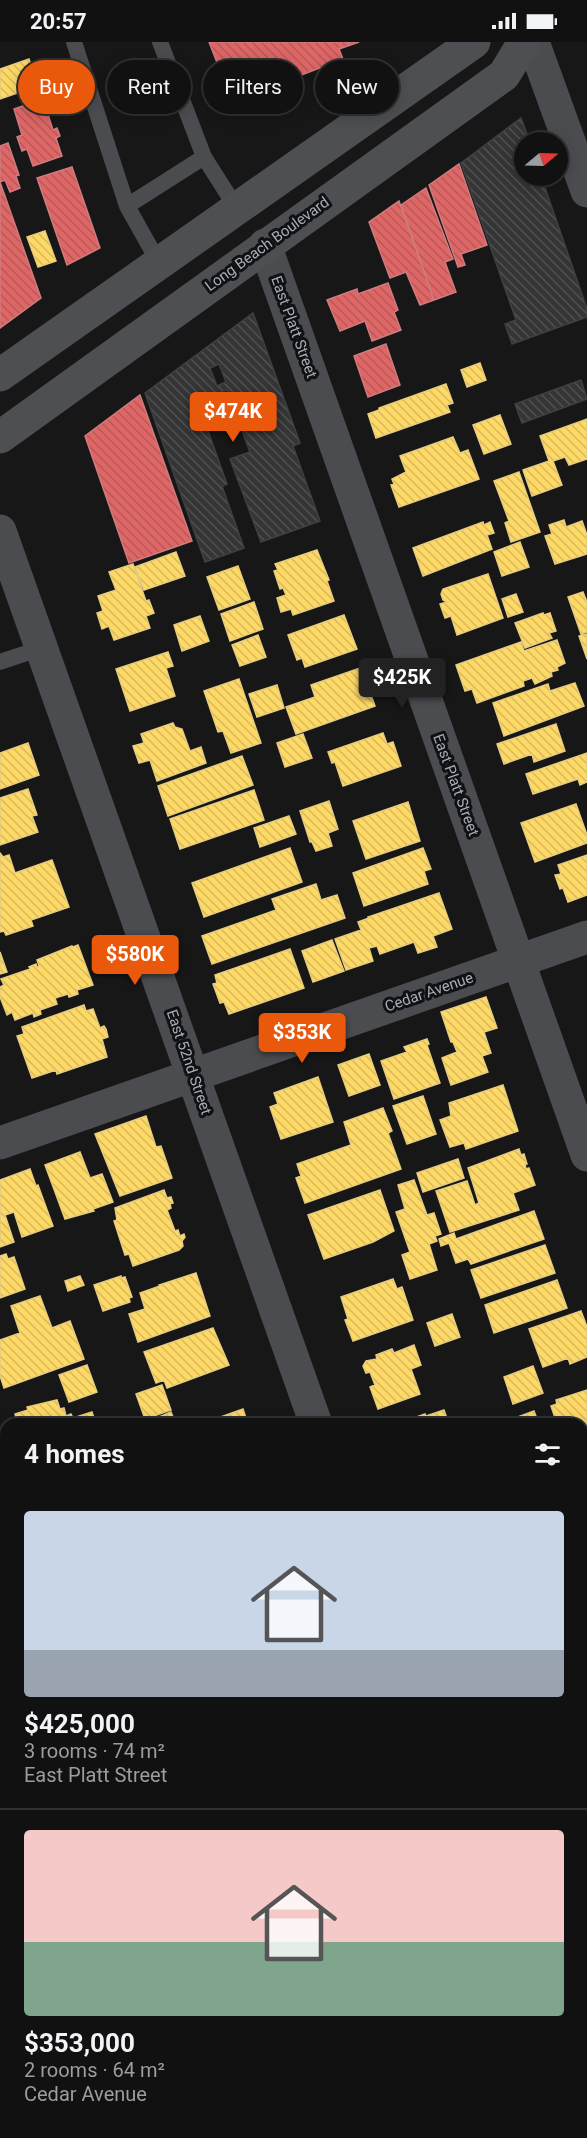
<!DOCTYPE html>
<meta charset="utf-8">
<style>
:root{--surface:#111;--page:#1a1a1a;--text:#f1f3f6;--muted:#9c9d9f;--line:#303131;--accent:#ea580c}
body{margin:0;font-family:Roboto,sans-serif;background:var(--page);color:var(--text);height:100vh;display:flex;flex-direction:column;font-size:22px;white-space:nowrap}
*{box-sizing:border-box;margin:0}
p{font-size:20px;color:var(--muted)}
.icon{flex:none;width:33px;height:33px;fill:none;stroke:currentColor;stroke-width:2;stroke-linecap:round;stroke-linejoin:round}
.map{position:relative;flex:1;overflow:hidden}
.details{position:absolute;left:0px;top:1376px;width:588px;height:722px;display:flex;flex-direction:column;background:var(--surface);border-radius:18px 18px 0 0;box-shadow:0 3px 15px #0003,0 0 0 2px var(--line)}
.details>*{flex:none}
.hud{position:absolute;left:18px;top:18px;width:552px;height:54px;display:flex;gap:12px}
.needle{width:39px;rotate:71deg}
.controls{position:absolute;left:514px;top:90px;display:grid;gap:12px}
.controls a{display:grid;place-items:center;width:54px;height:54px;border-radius:50%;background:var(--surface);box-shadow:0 3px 15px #0003,0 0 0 2px var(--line);font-size:30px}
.price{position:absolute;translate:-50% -51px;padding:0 14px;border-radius:6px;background:var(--accent);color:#fff;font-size:20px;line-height:39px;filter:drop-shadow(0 2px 3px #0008)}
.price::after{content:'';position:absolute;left:50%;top:36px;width:18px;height:14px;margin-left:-9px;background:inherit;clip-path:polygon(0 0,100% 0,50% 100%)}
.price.selected{background:#222;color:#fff}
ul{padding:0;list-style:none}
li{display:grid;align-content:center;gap:12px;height:318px;padding:0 24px}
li+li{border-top:2px solid var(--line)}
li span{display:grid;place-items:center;height:186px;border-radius:6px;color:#555}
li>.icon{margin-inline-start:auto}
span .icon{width:108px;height:108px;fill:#fffc;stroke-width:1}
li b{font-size:26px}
h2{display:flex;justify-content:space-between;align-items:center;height:72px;padding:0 24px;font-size:26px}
.pill{padding:0 21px;border-radius:27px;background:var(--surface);box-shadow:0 3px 15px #0003,0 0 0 2px var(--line);font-size:21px;line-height:54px}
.pill.selected{background:var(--accent);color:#fff}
.status{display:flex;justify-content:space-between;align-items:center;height:42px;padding:0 30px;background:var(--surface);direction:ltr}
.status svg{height:16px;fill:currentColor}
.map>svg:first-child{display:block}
.homes{fill:url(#homes-back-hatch);stroke:#e5cc7f;stroke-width:1.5}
.shops{fill:url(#shops-back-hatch);stroke:#cf7b7f;stroke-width:1.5}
.building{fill:url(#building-back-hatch);stroke:#3f4043;stroke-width:1.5;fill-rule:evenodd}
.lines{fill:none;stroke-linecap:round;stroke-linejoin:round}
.lane{stroke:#4b4c50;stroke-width:16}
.street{stroke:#4b4c50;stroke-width:33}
.primary{stroke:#4d4f52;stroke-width:33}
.labels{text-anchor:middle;stroke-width:6;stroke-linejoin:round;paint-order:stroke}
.street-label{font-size:15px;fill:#a8adb8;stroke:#111113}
</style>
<div class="status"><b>20:57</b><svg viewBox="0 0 49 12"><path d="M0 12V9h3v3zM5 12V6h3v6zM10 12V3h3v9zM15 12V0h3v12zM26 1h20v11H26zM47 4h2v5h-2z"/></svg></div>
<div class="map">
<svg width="587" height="2096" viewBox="0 0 587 2096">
<defs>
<pattern id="homes-back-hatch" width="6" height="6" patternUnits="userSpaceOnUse" patternTransform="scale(1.5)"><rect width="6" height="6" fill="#ffd966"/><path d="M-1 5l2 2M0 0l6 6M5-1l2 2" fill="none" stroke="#d6b85d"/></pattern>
<pattern id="shops-back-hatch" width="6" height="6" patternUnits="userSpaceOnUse" patternTransform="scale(1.5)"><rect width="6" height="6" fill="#e06666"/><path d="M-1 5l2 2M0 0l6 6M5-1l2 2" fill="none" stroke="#b45a5a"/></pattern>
<pattern id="building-back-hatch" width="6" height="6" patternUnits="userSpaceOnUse" patternTransform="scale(1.5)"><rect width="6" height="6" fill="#353536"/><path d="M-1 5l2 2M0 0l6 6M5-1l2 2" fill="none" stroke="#4f5051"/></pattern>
</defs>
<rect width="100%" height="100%" fill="#171717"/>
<path class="homes" d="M29,17L38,44L0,57V27Z
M45,189L56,219L38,225L27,195Z
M480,321L486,338L467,345L461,328Z
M446,342L453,361L447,363L450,370L376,396L368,372L379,368V366Z
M500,373L511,402L484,412L473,383Z
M587,377V417L569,423L565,415L553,419L562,443L532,454L523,428L549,419L540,394Z
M453,395L460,411L468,408L479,437L399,465L391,443L394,442L392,437L406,430L400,414Z
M519,430L540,490L511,500L505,481L509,479L494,439Z
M564,478L566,485L582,479L587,493V512L555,522L545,494L552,492L549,483Z
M483,480L484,483L490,480L494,491L487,493L492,507L423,534L413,506Z
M520,500L529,525L502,534L494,510Z
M317,508L329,538L327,539L334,559L293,573L291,567L281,570L277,556L286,553L283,546L280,547L274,529L278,528L275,522Z
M176,510L185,534L144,548L135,525Z
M133,522L146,559L149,558L154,571L146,574L150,586L114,598L109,584L102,587L97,571L103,569L98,554L116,548L109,530Z
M238,524L250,557L219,568L207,535Z
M488,532L503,576L457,593L451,574L445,576L440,562L447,560L443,558L441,552L443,547Z
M583,550L587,560V590L581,592L568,555Z
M516,552L523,570L508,575L502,557Z
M254,560L263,587L230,599L221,572Z
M543,571L544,573L550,571L556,589L549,591L552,596L525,606L515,581Z
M344,573L357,607L305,625L302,616L297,618L288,593Z
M200,574L209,599L182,609L174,583Z
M587,592V617L579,594Z
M258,593L266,615L240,624L232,603Z
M557,598L565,621L557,625L558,628L551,630L552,634L535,642L532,636L523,639L524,644L477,661L472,647L465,649L456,623L521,600L524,609Z
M168,610L173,624L166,626L175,654L130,669L116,627Z
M369,623L379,650L371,653L375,664L296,692L286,665L315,655L311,643Z
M239,637L261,701L231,711L223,689L218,690L204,649Z
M575,641L584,664L504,694L493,661L548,642L550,649Z
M277,643L284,666L257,675L249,652Z
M173,681L175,685L182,687L190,709L201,705L206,721L157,739L150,718L139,721L133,704L144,701L141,692Z
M556,682L565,709L534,720L532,712L504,722L497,702Z
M383,691L387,702L393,700L401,724L343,744L335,720L332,721L328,710Z
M303,692L312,716L285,725L277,701Z
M28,701L39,733L0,747V711Z
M587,711V740L580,743L578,737L533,752L526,732Z
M242,714L253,743L168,774L158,744Z
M28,747L37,773L32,774L38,790L0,803V756Z
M254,748L264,778L180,807L170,777Z
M329,759L338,787L328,791L332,804L316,809L312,800H310L300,769Z
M408,760L420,799L366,817L353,779Z
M576,762L587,793V801L535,820L521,781Z
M289,774L296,792L260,805L254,786Z
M290,806L302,840L204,875L192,841Z
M423,806L431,827L424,829L428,842L364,864L353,831Z
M0,811L3,815L9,813L15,831L52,818L69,865L31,878L33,884L6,893L4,889L0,890Z
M587,813V853L568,860L563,846L560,847L555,833L561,832L558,823Z
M316,842L321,858L337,853L345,876L212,922L202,894L276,868L272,857Z
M439,851L452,887L433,894L437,905L418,911L414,900L380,912L377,904L369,906L373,919L346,928L335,897L361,888L358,880L369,876L368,875Z
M332,898L344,929L313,940L302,909Z
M78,903L93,943L77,948L78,952L69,955L68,952L55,956L57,962L40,968L41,972L34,975L33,971L15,978L12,970L7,973L0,955V945L4,943L1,937L30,927L29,925L36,922L37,925L39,924L37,918L72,904L73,905Z
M290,907L304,946L229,972L224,960L220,961L213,942L217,941L215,933Z
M0,910L7,930L0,932Z
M486,955L497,986L484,990L491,1011L482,1014L488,1030L451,1043L442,1016L457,1010L453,1000H451L441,970Z
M84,963L86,969L93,967L100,986L104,984L106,987L108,995L102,997L107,1015L57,1032L56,1028L32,1036L17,994L24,992L22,985Z
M427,997L429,1002L427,1003L440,1041L394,1057L381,1019L407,1010L404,1005Z
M369,1012L380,1043L349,1054L338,1023Z
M318,1035L333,1080L281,1097L270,1065L278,1062L274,1051Z
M503,1043L518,1089L466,1107L464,1101L450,1105L440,1078L451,1074L449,1061Z
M423,1054L436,1092L407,1102L393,1064Z
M383,1066L392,1089L388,1091L401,1127L305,1161L296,1136L301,1134L297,1122L351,1103L344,1080Z
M146,1074L156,1105L161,1104L172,1136L120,1154L95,1092Z
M519,1107L521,1113L524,1112L527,1122H525L526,1127L529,1126L535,1143L513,1151L519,1168L450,1190L436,1149L467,1139L475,1163L479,1161L468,1126Z
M80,1110L90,1136L102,1132L113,1160L93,1167L94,1169L65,1177L45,1123Z
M458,1117L464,1136L423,1150L417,1131Z
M30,1127L36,1144L38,1143L53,1184L22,1195L14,1170L5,1173L14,1200L0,1205V1138Z
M414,1138L427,1173L434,1171L441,1192L435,1194L437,1199L429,1202L437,1228L410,1237L402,1213L410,1210L396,1170L405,1167L398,1143Z
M164,1148L167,1156L171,1155L173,1161L170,1162L171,1166L167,1168L175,1189L178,1188L180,1194L184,1192L185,1195L182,1199L183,1204L179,1208L133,1224L129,1212L125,1213L114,1179L117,1178L115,1166Z
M380,1148L394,1189L373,1200L324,1217L308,1173Z
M534,1169L544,1197L471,1222L468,1217L456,1221L449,1201L441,1204L439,1197L454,1191L456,1197Z
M545,1203L555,1231L481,1256L471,1228Z
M6,1212L8,1217L14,1215L25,1247L0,1256V1214Z
M196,1231L210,1274L138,1300L129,1272L145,1267L140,1251L160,1244L159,1243Z
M80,1234L84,1243L68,1249L65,1239Z
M121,1234V1236L125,1235L132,1255L129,1256L130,1260L103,1269L94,1243Z
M393,1237L397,1247L402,1245L413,1278L353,1299L345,1278L348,1277L341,1255Z
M557,1238L567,1266L494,1291L485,1263Z
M40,1254L52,1286L70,1279L84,1317L4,1346L0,1334V1298L20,1291L11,1264Z
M581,1269L587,1285V1315L570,1322L568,1316L543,1325L529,1287Z
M452,1272L460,1295L435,1304L427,1281Z
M213,1286L229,1323L167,1346L164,1338L156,1341L144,1310Z
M414,1303L421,1323L411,1327L420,1352L378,1367L370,1345L375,1343L370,1330L366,1331L363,1324L366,1319L377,1317L376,1313L392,1307L394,1311Z
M87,1323L97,1350L69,1360L59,1333Z
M533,1324L543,1351L513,1362L504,1335Z
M162,1343L171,1368L145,1377L136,1352Z
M587,1348V1391L582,1393V1382H557L551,1364L557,1362L556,1358Z
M57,1358L60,1367L64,1366L66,1374L71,1372L73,1376L92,1370L96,1382H18L15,1372L28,1368L27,1365Z
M243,1367L248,1382H201Z
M444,1368L449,1382H397L425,1372L426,1374Z
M534,1369L539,1382H505L504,1380Z
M171,1370L176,1382H142Z
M587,1421V1447L582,1449V1422Z
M587,1484V1503L582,1488V1486Z
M587,1529V1556L582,1558V1530Z
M582,1639L587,1653V1675L582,1676Z
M587,1686V1729L582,1716V1688Z
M6,1693V1734L0,1736V1694Z
M6,1762V1799L0,1801V1764Z
M6,1809V1856L0,1858V1811Z
M587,1829V1881L582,1883V1830Z
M587,1912V1952L582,1954V1914Z
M6,1922V1955L0,1957V1924Z
M0,2037L6,2054V2091H13L0,2096Z
M76,2091H137L138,2096H78Z
M272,2091H333L335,2096H274Z
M407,2091H446L432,2096H408Z"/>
<path class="shops" d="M209,0H359L339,7L343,17L249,53L251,58L234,65L231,57L236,54L232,44L227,46Z
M43,57L53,88L57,86L60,94L56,96L62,114L33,124L27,107L22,109L17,95L22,93L14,67Z
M8,101L19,133L16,134L20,146L10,150L5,138L0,140V104Z
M459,122L487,203L461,212L465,223L458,225L429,143Z
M72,125L100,206L67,223L37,136Z
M0,140L41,256L0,286Z
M426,146L453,217L445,220L456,250L434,258L401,163Z
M399,159L434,258L420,263L406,230L390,236L369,180Z
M388,241L398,268L394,270L401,288L372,299L365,279L340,289L327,258L357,247L358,252Z
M386,302L400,343L368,355L354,314Z
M140,353L192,499L129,521L85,394Z"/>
<path class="building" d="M521,76L530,100H525V134H541L587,267V275L512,302L505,282L516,278L461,121Z
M253,271L300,401L293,404L320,479L261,500L230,417L250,410L227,348L197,358L227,442L222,444L244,506L205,520L145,351ZM219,322L226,340L217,344L210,326Z
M581,338L587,357L522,381L515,362Z"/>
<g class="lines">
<path class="lane" d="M74,0L127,164
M160,0L204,115
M159,221L127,164L204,115L237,167
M0,620L42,606"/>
<path class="street" d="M533,0L587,149
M265,203L587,1113
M0,489L316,1382
M0,1101L587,895
M0,1506L6,1523
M582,1790L587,1789
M0,1994L6,1992
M205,2091L206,2096
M569,2091L571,2096"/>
<path class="primary" d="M0,333L474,0
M0,395L504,33L524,0"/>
</g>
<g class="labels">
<g class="street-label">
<text transform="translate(267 202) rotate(-36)" y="5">Long Beach Boulevard</text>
<text transform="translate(294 285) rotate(70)" y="5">East Platt Street</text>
<text transform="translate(456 743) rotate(70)" y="5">East Platt Street</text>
<text transform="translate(429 950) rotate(-19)" y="5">Cedar Avenue</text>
<text transform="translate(189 1020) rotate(71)" y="5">East 52nd Street</text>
</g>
</g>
</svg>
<div class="controls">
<a><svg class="needle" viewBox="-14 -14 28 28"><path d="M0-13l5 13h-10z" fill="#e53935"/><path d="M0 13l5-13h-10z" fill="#9c9d9f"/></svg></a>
</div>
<b class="price" style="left:233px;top:401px">$474K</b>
<b class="price selected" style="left:402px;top:667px">$425K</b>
<b class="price" style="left:135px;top:944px">$580K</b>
<b class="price" style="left:302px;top:1022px">$353K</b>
<div class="hud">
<a class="pill selected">Buy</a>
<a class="pill">Rent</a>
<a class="pill">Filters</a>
<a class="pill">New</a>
</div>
<section class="details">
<h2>4 homes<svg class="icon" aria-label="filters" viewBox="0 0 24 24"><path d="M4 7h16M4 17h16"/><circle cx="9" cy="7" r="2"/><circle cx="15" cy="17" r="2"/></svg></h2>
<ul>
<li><span style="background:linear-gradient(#c9d6e8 75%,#9aa5b1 0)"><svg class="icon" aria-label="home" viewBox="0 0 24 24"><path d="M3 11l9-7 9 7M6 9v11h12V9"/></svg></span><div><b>$425,000</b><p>3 rooms · 74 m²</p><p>East Platt Street</p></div></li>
<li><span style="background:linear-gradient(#f6c9c9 60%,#7fa58c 0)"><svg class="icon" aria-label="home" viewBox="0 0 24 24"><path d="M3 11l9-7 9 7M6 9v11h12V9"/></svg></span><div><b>$353,000</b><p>2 rooms · 64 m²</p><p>Cedar Avenue</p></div></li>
</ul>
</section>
</div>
